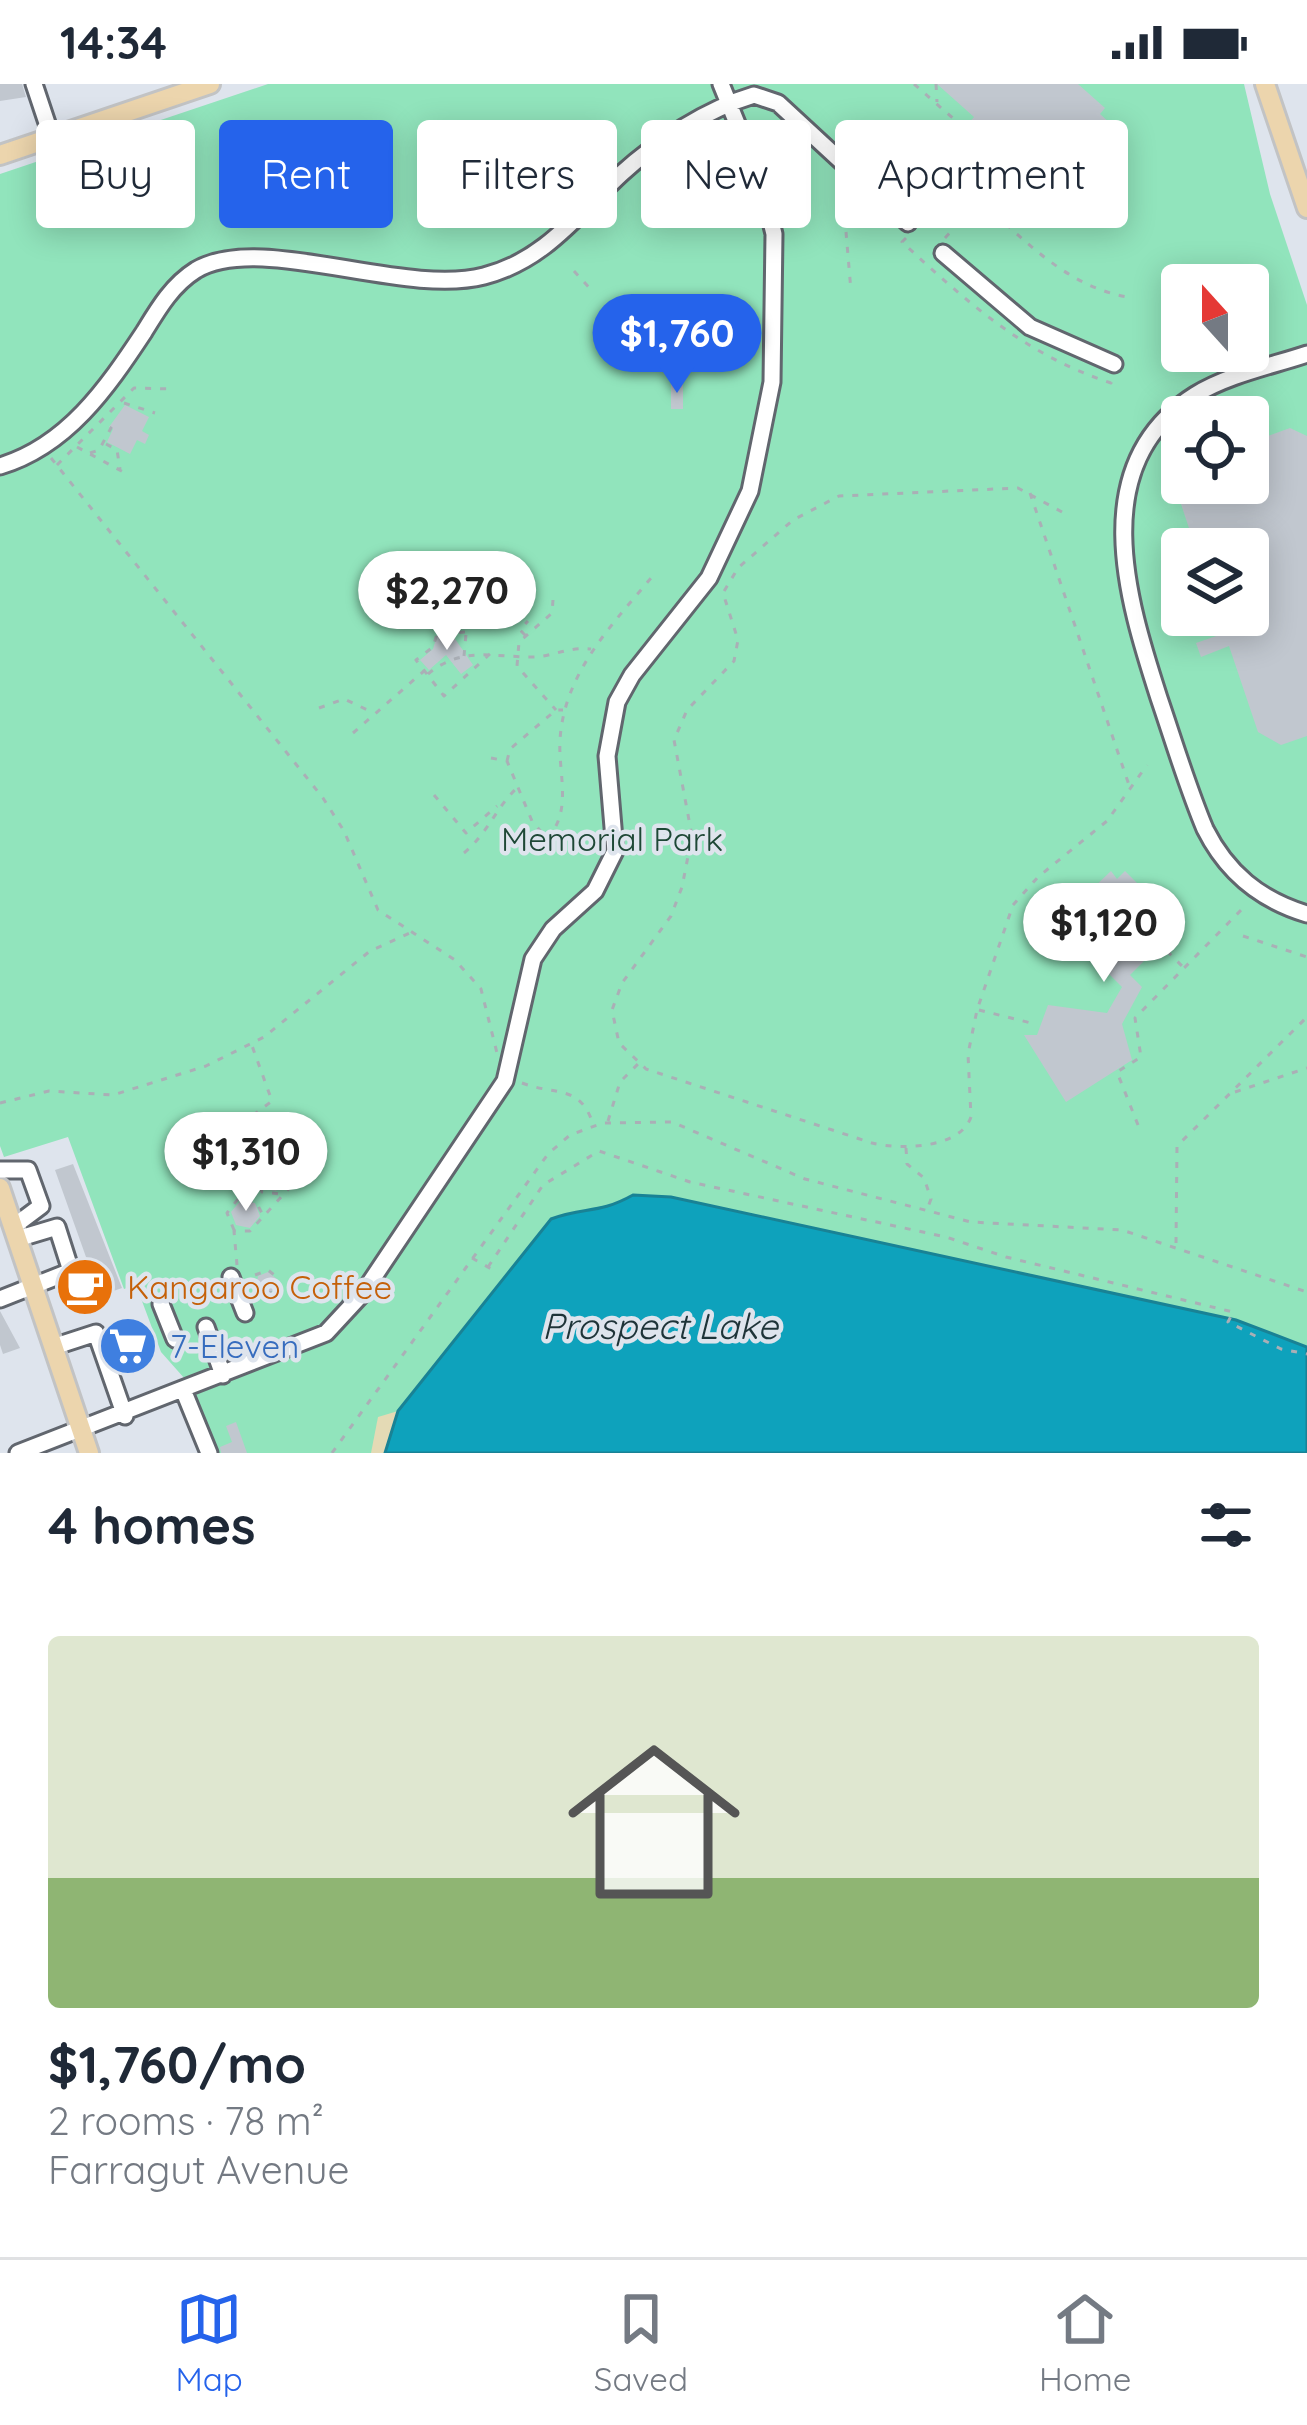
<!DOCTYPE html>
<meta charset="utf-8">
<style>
:root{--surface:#fff;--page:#f2f2f3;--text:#1f2937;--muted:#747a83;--line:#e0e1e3;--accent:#2563eb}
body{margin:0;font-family:Quicksand,sans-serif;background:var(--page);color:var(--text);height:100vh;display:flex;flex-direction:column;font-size:45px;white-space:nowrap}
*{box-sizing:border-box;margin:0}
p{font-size:39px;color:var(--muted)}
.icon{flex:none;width:66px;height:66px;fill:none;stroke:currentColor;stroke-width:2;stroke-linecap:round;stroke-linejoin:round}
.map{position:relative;height:1369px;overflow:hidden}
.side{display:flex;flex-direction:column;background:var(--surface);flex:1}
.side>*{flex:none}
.guide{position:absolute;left:36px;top:36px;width:1236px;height:108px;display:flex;gap:24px}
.needle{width:78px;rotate:339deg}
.tools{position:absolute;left:1161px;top:180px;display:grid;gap:24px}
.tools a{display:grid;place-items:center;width:108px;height:108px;border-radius:12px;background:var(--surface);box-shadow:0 6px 30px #0003;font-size:60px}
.price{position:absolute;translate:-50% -102px;padding:0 27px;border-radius:42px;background:#fff;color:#222;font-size:39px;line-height:78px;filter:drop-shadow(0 3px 6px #0008)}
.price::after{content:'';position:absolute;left:50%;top:72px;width:36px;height:27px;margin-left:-18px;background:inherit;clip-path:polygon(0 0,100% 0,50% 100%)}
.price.on{background:var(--accent);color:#fff}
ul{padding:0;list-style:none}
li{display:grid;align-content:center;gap:24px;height:636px;padding:0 48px}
li span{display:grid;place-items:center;height:372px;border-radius:12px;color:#555}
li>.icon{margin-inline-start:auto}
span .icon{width:216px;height:216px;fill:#fffc;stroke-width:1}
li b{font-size:51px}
h2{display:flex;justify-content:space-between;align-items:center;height:144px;padding:0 48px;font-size:51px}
.chip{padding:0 42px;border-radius:12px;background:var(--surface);box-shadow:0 6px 30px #0003;font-size:42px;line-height:108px}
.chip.on{background:var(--accent);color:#fff}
.status{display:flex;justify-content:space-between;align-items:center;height:84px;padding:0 60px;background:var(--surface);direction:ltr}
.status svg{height:33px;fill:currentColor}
.tab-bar{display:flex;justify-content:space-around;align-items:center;height:168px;border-top:3px solid var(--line);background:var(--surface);font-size:33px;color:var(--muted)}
.tab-bar a{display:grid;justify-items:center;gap:6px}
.tab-bar .on{color:var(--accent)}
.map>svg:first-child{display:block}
.green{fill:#91e4bc;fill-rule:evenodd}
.sand{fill:#e4dab5}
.water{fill:#0ea2bc;stroke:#198295;stroke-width:3}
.building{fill:#c1c7cf}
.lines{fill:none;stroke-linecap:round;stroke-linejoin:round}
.minor-casing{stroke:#61666e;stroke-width:21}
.major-casing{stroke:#c2c3c4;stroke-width:24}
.path{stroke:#aaafb6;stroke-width:3;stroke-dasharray:6 9;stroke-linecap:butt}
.minor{stroke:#fff;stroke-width:15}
.major{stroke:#ecd5ad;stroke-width:18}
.labels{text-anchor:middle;stroke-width:9;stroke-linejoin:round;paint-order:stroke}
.park-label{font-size:33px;fill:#1e4836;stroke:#dee4ed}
.food-label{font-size:33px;fill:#c56008;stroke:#dee4ed;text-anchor:start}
.shop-label{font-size:33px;fill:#366cbe;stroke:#dee4ed;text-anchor:start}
.water-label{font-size:36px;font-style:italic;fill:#1e3338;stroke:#dee4ed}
</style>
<div class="status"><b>14:34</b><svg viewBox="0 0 49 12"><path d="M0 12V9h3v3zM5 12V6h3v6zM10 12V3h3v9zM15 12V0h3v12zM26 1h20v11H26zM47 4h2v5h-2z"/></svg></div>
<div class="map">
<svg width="1307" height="1369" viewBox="0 0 1307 1369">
<rect width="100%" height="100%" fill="#dee4ed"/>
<path class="green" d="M268,0H1244L1270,110L1307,221V1369H218L193,1304L161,1268L136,1201L124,1205L68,1053L4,1073L0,1062V90ZM1182,201H1248V267H1182ZM1182,333H1248V399H1182ZM1182,465H1248V531H1182Z"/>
<path class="sand" d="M398,1327L385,1369H371L378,1333Z"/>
<path class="water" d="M633,1111L671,1113L1236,1236L1307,1263V1369H385L398,1327L551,1135C585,1122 597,1131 633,1111Z"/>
<path class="building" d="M0,0H22L26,13L0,17Z
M937,0H1078L1105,24L1100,30L1122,50L1094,81L1084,72L1057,102L1013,63L1005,72L968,40L974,33Z
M682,249H701V273H682Z
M671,298H683V325H671Z
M125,321L149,333L142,347L149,351L145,360L137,356L130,370L107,358L113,345L109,343Z
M1290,344L1307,352V652L1281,661L1258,648L1229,562L1201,573L1196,559L1225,549L1219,531H1248V465H1196L1174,399H1248V359Z
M451,549L473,581L461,590L446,571L429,586L420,576L433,565L437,551Z
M1111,787L1117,795L1125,787L1179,841L1171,848L1179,855L1158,876L1152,869L1130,891L1142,903L1122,940L1132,976L1066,1018L1024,951H1037L1048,921L1107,929L1122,903L1073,854L1082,844L1074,838L1097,814L1090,807Z
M246,1062L259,1064L266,1084L280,1087L284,1098L276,1107L265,1105L257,1084L242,1081L239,1071Z
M73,1080L122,1204L71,1222L65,1202L91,1187L55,1086Z
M241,1116L255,1119L260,1132L250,1144L236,1141L231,1128Z
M268,1188L277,1195L275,1206L265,1210L256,1203L258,1192Z
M0,1227L20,1264L3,1270L0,1261Z
M130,1238L145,1280L125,1287L110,1245Z
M236,1338L247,1369H221L220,1363L232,1358L226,1342Z"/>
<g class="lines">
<defs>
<path id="minor" d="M34,0L52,54
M943,169L1030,243L1114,280
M1307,270C1271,282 1227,291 1195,311C1085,380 1127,515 1159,614C1174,658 1187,702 1205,745C1227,789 1260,816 1307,830
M0,382C67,362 107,304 144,248C158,225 172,201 196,186C260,148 403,213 484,192C544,177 578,130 621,90C657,57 707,25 754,11L778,19L908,139
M0,1086H28L41,1122L13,1143
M231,1193L245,1229
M0,1215L71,1187L57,1143L17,1155
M161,1220L175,1255
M206,1243L223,1291
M53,1263L96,1249L125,1332
M184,1308L209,1369
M18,1369L326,1249L363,1209L505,997L533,875L553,845L595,807L615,767L607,672L617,618L632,591L709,494L750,407L772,298L774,150L762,101L721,0"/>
<path id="major" d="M1265,0L1307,124
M0,71L210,0
M0,1104L89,1369"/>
</defs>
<use href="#minor" class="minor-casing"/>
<use href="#major" class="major-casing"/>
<path class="path" d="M914,0L997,73L1012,140
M936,0L937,18
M962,99C1011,142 1060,202 1128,213
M923,140L995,63
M846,148L851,207
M906,154L902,158C967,218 1025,271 1111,299L1112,293
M945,154L979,117
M574,187L594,209
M679,247L700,246
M124,319L155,329
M106,360L117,366L120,385
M77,363L127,390
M90,369L99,366L111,344L102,340
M51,374L323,714L344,747L378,826L455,876L481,905L497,969
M57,381L134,304L174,305
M1030,409L1131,707
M1062,428L1018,404L839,412L793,436L738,484L723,509L738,556L734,577L687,626L674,656L692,752L682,803L671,832L622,899L612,926L619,959L646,985L872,1059C900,1066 960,1065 971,1033L968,970L977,926L1013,821L1038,793L1107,737L1147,681
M553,516L552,529L519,558L517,582L556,626
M465,548L437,550L433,563L416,576L444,612L492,568
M525,551L520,546L528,537
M464,572L467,539
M428,590C462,562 492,573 532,573C552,573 570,562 591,565
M319,624L344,615L372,628
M353,649L424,587
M491,674L507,677L532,737L554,763
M507,677L510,665L556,626H563
M434,711L466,749L497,722
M547,754C573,728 558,689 560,656C564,587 615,538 656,488
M464,769C489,748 496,723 518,703
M1243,852L1307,873
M1167,867L1183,883
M979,926L1031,939
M522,999C556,1012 580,1000 593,1040
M1235,1008L1307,984
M0,1019L49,1007L113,1011L206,982L264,953L370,867L410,849
M608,1037L620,998L638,980
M1138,1041L1117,988L1141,973L1135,934L1247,820
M213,1059L261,1040L256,1029L272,1017L251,959
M245,1061L260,1064L264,1076L255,1087L240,1085L236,1071Z
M906,1064L907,1080L924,1094L931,1115L928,1123
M169,1075L213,1059L220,1077L239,1082
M256,1089L262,1108L280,1110
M234,1146L227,1129L238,1115L256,1118L263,1131
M1176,1159L1177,1062L1307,933
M472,1174L495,1187
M237,1181L234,1147H250L294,1099
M488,1183L543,1101L599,1067L690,1098L946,1153L1006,1173L1233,1228L1228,1238L1281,1265L1307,1270
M251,1211L276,1208L278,1194L268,1186L255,1191L258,1209
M332,1369L548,1070L570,1051L603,1039L672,1038L805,1095L971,1138L1122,1146L1307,1208"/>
<use href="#minor" class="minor"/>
<use href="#major" class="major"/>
</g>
<defs>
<symbol id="cafe-disc" viewBox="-11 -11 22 22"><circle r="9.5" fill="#e8710a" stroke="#dee4ed"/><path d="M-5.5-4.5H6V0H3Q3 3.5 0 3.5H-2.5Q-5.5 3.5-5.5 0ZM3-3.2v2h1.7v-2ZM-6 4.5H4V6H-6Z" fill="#fff"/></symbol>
<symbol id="supermarket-disc" viewBox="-11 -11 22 22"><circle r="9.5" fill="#3f7fe0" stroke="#dee4ed"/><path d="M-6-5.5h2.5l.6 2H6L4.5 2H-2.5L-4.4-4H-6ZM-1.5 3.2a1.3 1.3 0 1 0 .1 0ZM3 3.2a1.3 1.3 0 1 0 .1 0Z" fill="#fff"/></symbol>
</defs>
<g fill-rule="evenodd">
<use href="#cafe-disc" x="52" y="1170" width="66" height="66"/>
<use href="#supermarket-disc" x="95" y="1229" width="66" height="66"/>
</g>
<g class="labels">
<g class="park-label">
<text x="612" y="767">Memorial Park</text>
</g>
<g class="food-label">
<text x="127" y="1215">Kangaroo Coffee</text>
</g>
<g class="shop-label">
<text x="170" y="1274">7-Eleven</text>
</g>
<g class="water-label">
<text x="660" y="1255">Prospect Lake</text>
</g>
</g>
</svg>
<div class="tools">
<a><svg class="needle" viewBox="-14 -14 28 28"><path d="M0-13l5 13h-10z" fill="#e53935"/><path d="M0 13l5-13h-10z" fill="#747a83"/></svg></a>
<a><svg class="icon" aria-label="locate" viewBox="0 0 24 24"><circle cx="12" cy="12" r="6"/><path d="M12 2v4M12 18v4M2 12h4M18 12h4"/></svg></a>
<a><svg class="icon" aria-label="layers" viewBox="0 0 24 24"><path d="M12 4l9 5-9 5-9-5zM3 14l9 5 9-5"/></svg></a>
</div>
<b class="price on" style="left:677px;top:312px">$1,760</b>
<b class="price" style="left:447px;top:569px">$2,270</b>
<b class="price" style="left:1104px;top:901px">$1,120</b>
<b class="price" style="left:246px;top:1130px">$1,310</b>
<div class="guide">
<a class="chip">Buy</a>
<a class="chip on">Rent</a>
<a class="chip">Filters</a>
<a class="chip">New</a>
<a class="chip">Apartment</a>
</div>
</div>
<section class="side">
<h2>4 homes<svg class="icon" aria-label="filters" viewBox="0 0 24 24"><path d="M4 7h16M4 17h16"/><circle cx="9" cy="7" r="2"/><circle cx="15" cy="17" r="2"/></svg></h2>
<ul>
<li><span style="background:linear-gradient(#dfe7d0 65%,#8fb573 0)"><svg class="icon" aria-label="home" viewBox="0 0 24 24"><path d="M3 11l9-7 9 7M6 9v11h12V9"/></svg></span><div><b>$1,760/mo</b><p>2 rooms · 78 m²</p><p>Farragut Avenue</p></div></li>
</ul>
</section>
<nav class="tab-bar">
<a class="on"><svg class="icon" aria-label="map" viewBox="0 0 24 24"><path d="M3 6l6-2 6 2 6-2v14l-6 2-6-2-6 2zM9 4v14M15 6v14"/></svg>Map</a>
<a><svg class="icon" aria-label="saved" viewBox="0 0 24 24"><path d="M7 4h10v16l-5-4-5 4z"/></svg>Saved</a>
<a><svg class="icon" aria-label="home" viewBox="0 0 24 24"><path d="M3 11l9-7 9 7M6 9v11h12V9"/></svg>Home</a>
</nav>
